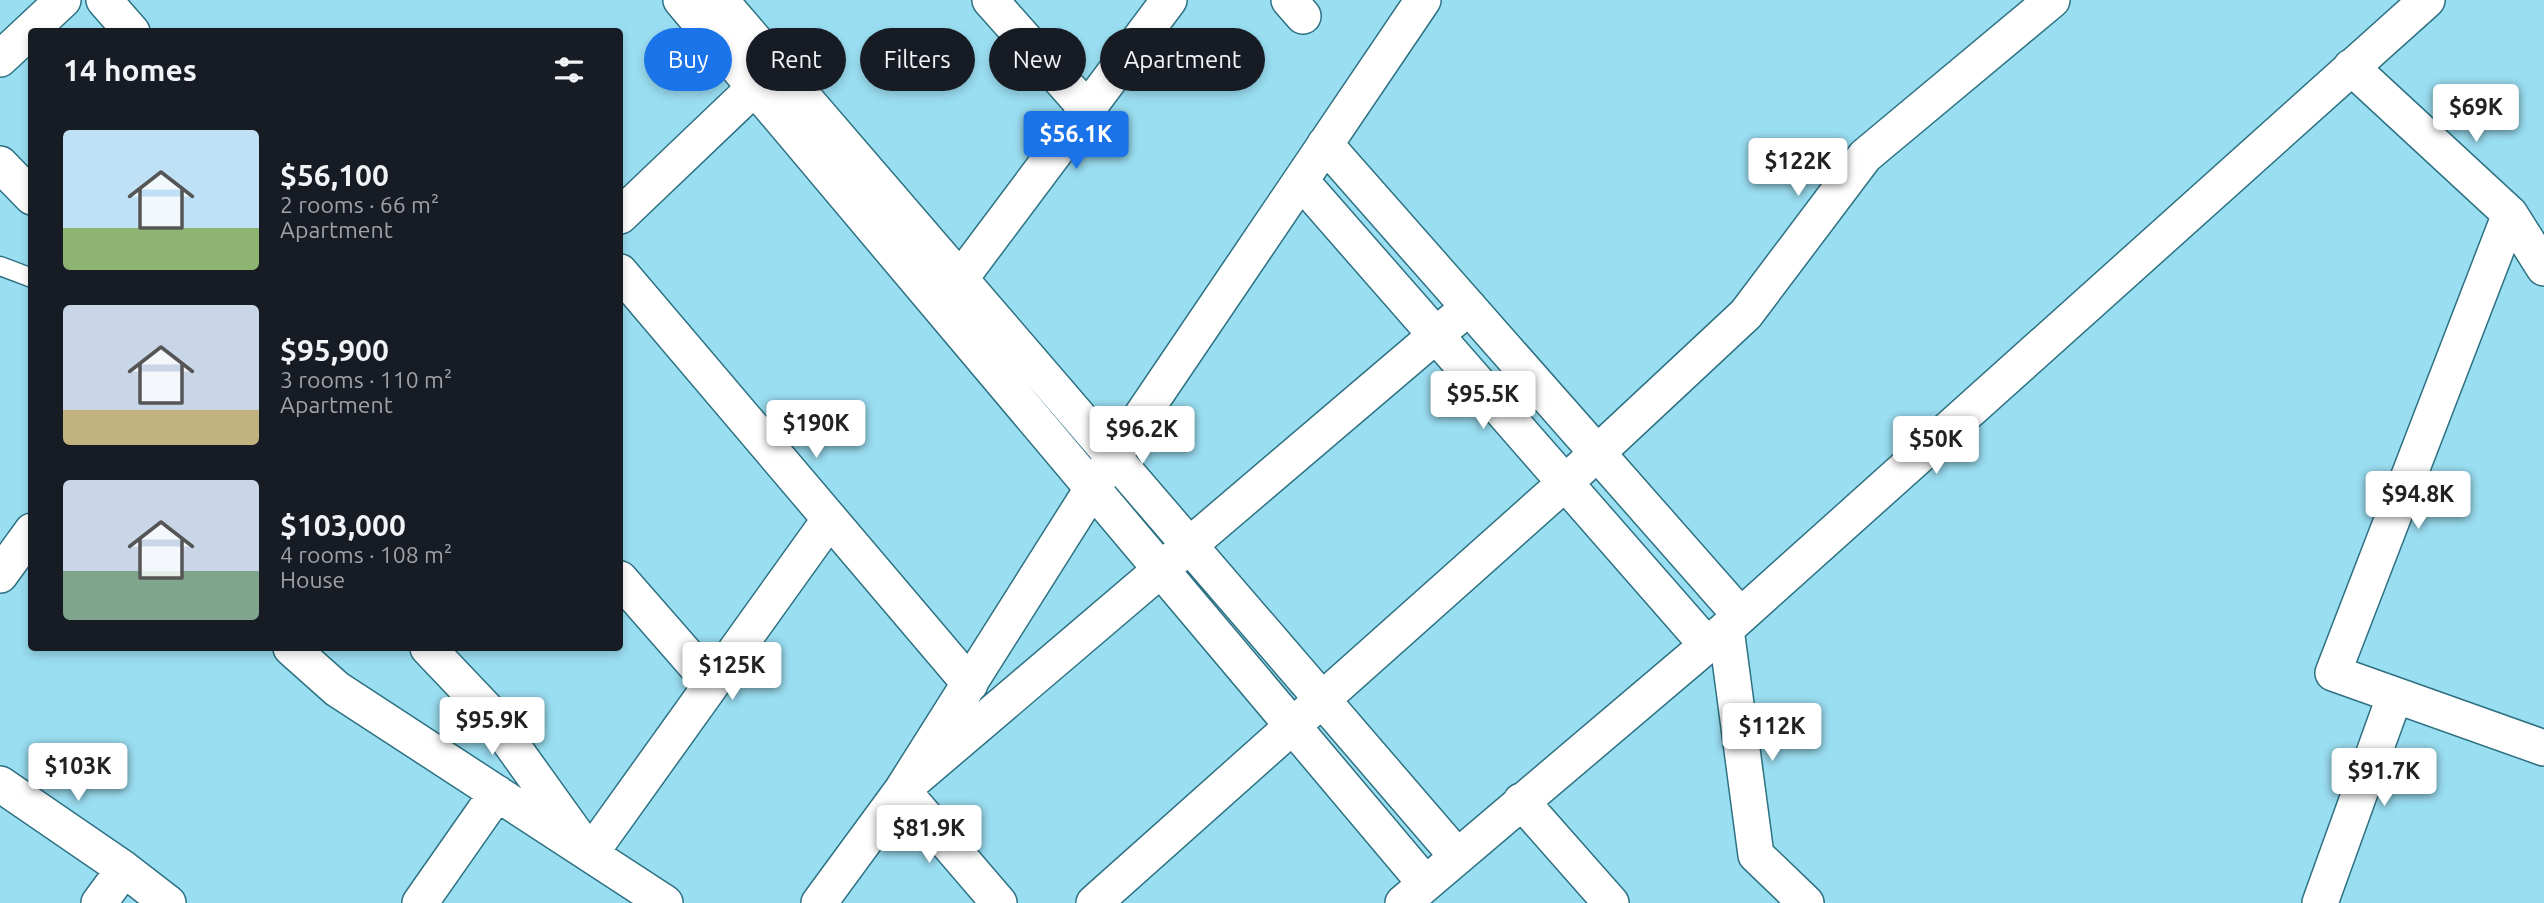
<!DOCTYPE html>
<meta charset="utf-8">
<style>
:root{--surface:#171b24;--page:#242831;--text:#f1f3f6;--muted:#9ea1a6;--accent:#1a73e8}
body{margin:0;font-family:Ubuntu,sans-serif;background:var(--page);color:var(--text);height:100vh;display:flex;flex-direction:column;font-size:26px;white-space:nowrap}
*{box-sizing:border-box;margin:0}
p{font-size:23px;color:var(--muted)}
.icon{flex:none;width:38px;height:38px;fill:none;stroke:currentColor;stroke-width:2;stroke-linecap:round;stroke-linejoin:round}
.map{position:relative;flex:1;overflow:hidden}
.details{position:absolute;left:28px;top:28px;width:595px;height:623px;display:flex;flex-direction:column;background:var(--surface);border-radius:7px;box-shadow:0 4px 10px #0003}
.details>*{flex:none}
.guide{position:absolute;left:644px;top:28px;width:665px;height:63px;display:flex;gap:14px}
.price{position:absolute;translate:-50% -60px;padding:0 16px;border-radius:7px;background:#fff;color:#222;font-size:23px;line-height:46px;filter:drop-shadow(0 2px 4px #0008)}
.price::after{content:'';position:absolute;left:50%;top:42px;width:21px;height:16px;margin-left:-10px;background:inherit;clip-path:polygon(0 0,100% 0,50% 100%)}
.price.on{background:var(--accent);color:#fff}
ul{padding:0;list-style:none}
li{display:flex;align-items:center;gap:21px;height:175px;padding:0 35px}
li span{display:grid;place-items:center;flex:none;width:196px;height:140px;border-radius:7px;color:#555}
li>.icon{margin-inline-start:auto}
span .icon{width:84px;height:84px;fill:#fffc;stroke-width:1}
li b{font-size:30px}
h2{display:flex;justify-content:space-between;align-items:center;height:84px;padding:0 35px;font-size:30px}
.pill{padding:0 24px;border-radius:32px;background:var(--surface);box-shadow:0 4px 10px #0003;font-size:24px;line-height:63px}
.pill.on{background:var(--accent);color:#fff}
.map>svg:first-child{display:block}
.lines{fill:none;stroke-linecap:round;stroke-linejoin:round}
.lane-casing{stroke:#2e7182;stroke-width:21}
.street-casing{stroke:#2e7182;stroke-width:38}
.lane{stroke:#fff;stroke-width:18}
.street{stroke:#fff;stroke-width:35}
</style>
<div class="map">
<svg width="2544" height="903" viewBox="0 0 2544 903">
<rect width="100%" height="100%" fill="#9adef1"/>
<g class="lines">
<defs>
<path id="lane" d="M0,266L32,278"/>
<path id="street" d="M104,0L132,32
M681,0L1425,883
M720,0L1456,855
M990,0L1087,109
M1289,0L1303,16
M0,59L63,0
M2351,67L2510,214L2544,268
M1325,144L1740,615
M0,164L32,197
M1301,181L1707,645
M2510,214L2333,673L2544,748
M620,216L772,71
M620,272L970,684
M944,296L960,279L1169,0
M0,575L32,531
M620,579L711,683
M1726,629L1756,855L1806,903
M291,648L337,689L665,903
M428,648L486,709L590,854L830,519
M0,784L124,869
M1521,801L1611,903
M99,903L124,869L168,903
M420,903L497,793
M819,903L902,790L1092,489L1423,0
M999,903L902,790L1469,307
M1094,903L1565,483L1746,314L1865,156L2052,0
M1403,903L1726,629L2427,0
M2320,903L2395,695"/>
</defs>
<use href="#lane" class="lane-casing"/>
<use href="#street" class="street-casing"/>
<use href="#lane" class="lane"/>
<use href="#street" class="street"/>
</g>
</svg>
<b class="price" style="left:2476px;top:144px">$69K</b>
<b class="price on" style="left:1076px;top:171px">$56.1K</b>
<b class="price" style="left:1798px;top:198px">$122K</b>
<b class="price" style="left:1483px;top:431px">$95.5K</b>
<b class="price" style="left:816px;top:460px">$190K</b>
<b class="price" style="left:1142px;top:466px">$96.2K</b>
<b class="price" style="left:1936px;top:476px">$50K</b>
<b class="price" style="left:2418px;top:531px">$94.8K</b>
<b class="price" style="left:732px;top:702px">$125K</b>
<b class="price" style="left:492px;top:757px">$95.9K</b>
<b class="price" style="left:1772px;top:763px">$112K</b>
<b class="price" style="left:78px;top:803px">$103K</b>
<b class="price" style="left:2384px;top:808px">$91.7K</b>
<b class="price" style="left:929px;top:865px">$81.9K</b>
<div class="guide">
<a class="pill on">Buy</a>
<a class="pill">Rent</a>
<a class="pill">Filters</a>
<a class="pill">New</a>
<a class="pill">Apartment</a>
</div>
<section class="details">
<h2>14 homes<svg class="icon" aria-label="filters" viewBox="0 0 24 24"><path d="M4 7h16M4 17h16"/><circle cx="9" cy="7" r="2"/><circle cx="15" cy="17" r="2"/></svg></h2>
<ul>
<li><span style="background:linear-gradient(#bfe0f5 70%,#8fb573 0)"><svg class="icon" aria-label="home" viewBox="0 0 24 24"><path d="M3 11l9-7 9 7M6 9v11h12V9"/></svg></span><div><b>$56,100</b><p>2 rooms · 66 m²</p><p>Apartment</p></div></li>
<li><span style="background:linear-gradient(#c9d6e8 75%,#c2b280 0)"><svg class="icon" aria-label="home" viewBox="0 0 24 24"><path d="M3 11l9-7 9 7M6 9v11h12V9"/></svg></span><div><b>$95,900</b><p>3 rooms · 110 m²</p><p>Apartment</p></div></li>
<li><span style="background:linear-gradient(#c9d6e8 65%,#7fa58c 0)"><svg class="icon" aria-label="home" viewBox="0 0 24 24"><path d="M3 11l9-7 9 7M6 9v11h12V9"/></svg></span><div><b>$103,000</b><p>4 rooms · 108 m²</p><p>House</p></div></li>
</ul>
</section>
</div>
